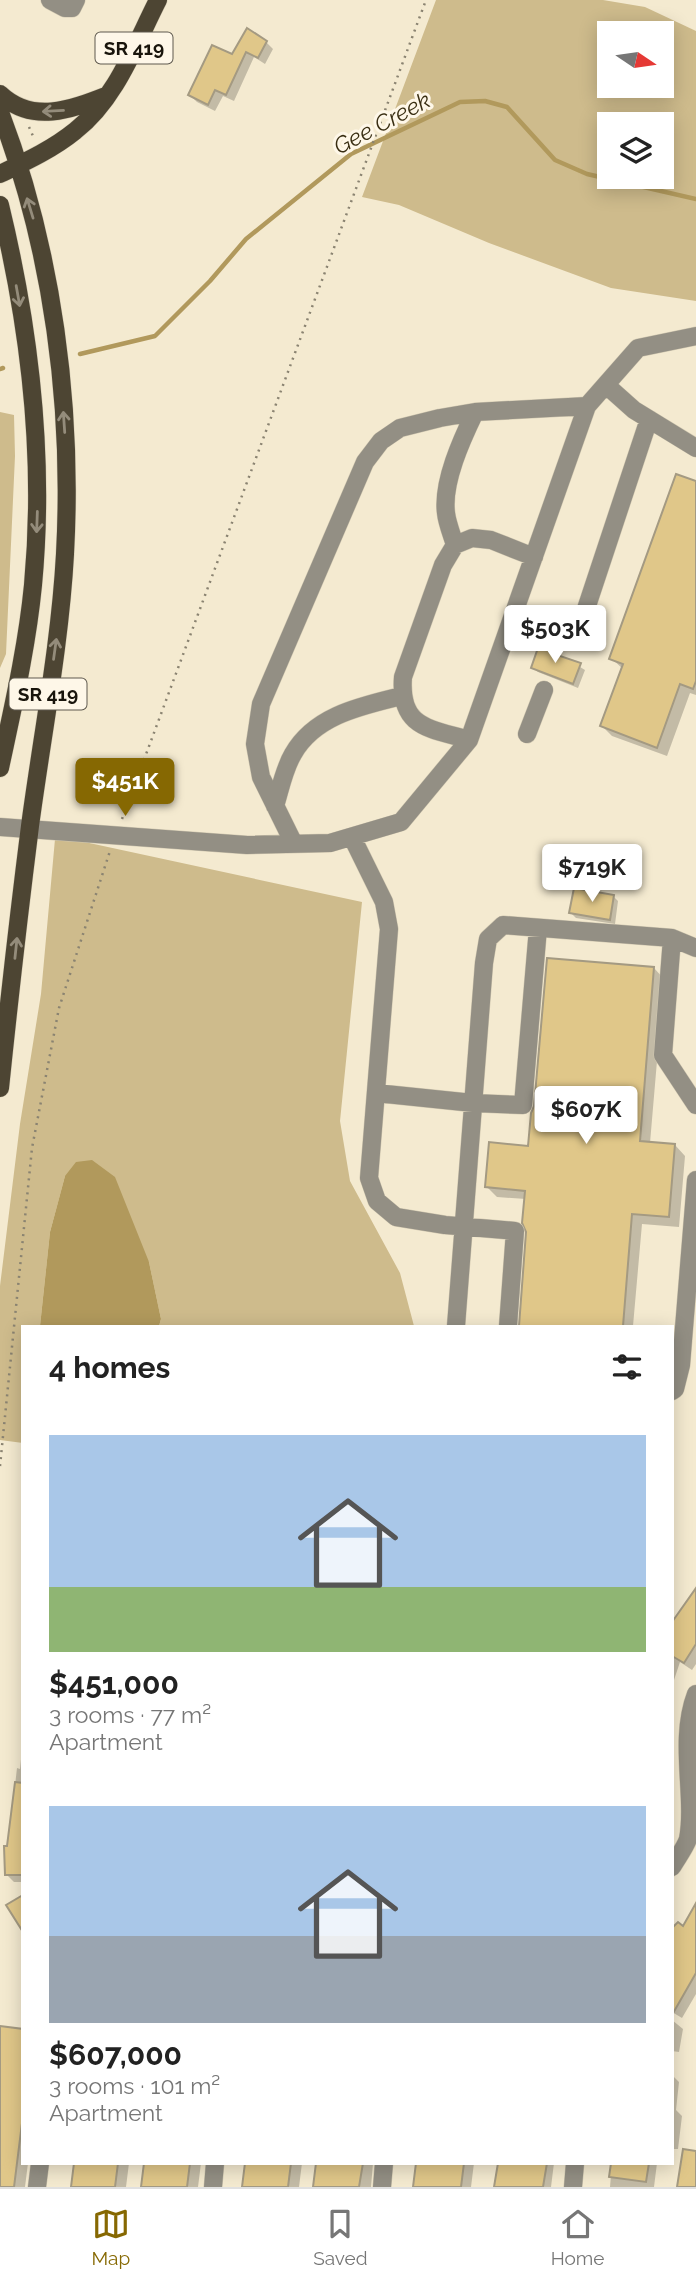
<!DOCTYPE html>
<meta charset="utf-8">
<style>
:root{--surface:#fff;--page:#f2f2f2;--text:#222;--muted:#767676;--line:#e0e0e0;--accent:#866802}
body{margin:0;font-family:Raleway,sans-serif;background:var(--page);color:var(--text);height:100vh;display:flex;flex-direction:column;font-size:26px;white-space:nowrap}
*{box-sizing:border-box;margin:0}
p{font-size:23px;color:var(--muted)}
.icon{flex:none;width:38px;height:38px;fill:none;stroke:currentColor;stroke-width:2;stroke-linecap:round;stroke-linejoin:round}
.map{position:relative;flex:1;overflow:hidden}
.side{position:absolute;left:21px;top:1325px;width:653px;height:840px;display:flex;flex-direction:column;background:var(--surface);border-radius:0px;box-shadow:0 4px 18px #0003}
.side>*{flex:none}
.needle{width:46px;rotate:103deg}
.tools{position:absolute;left:597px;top:21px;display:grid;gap:14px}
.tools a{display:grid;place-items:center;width:77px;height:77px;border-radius:0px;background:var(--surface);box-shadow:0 4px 18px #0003;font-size:35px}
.price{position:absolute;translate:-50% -60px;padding:0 16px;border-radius:7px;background:#fff;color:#222;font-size:23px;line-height:46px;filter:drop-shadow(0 2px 4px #0008)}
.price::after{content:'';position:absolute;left:50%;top:42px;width:21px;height:16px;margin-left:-10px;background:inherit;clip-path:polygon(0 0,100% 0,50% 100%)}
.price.on{background:var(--accent);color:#fff}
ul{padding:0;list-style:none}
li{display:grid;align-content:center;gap:14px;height:371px;padding:0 28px}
li span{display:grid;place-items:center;height:217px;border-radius:0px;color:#555}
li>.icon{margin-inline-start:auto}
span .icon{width:126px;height:126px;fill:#fffc;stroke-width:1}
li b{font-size:30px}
h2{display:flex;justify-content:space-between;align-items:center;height:84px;padding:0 28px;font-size:30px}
.tab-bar{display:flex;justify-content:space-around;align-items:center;height:98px;border-top:2px solid var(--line);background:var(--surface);font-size:19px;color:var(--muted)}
.tab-bar a{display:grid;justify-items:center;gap:4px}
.tab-bar .on{color:var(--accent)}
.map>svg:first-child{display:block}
.green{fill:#cebb8c;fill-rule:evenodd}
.water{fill:#b1995c}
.shadow{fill:#0003}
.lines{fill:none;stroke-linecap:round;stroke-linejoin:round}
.stream{stroke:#b1995c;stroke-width:4.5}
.building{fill:#e0c789;stroke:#a49a82;stroke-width:2}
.minor-casing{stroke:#d1c8b1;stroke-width:19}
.major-casing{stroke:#d1c8b1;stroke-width:19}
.path{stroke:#8a8371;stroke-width:2.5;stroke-dasharray:2 5;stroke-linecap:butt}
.minor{stroke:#938f84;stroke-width:18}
.major{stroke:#4d4533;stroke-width:18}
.oneway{stroke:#948c7b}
.labels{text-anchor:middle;stroke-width:6;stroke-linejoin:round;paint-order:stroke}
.shield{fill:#fef7e8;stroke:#5e594e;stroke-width:2}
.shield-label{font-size:19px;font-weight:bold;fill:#19150c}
.water-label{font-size:23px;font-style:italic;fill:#382d11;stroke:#fef7e8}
</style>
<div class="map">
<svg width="696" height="2187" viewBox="0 0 696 2187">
<rect width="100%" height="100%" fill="#f4ead0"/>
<path class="green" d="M436,0H603L645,7L696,31V301L611,288L489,243L399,205L362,197ZM609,33H662V86H609ZM609,124H662V177H609Z
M0,412L14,415L15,456L6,654L0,668Z
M55,839L80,841L362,902L340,1121L350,1181L400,1273L414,1326H159L161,1319L149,1262L65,1176L50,1232L40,1326H23V1443L0,1440V1286L20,1124L41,994Z"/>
<path class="water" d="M92,1160L115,1177L149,1262L161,1319L159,1326H40L50,1232L65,1176L76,1162Z"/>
<path class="shadow" d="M266,42L273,49L265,64L254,57L234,101L223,96L215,111L197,102L190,95L233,57Z
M696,483V695L690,693L667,756L612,736L602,726L623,669L611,658Z
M555,652L585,670L578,688L538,672L533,667Z
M613,896L618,901L615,924L576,918L571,913Z
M654,968L664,979L650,1143L675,1145L685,1156L679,1227L642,1224L633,1326H521L528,1232L526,1199L497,1197L487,1187L530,1147Z
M696,1591V1664L692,1670L680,1662L672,1686V1616L676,1619Z
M23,1740V1882H14L7,1875L8,1847L17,1768L20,1769Z
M696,1907V1994L682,2018L672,2012V1931L684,1929Z
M672,2020L683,2029L679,2052L672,2051Z
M0,2028L23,2031V2163H28L25,2187H0Z
M672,2075L679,2082L676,2110L682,2116L678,2149H672Z
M74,2163H129L126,2187H72Z
M146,2163H201L198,2187H143Z
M246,2163H302L299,2187H243Z
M318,2163H373L371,2187H315Z
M419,2163H474L471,2187H416Z
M499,2163H554L551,2187H497Z
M612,2163H657L654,2187H610Z"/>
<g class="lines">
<path class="stream" d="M80,354L155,336L210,281L246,239L351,154L460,102L485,101L507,107L555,160L587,174L696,199
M0,369L3,368"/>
</g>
<path class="building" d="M247,28L267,41L258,58L246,52L226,95L215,90L208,105L188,95L212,45L232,54Z
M676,474L696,481V681L693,689L680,684L657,748L600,726L623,664L609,659Z
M539,645L556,650L554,654L581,663L573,684L531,668Z
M574,888L614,895L610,920L569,913Z
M547,958L654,967L640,1141L675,1144L669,1217L632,1214L623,1326H519L526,1232L522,1223L525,1191L485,1187L489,1142L528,1146L531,1113L534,1106Z
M696,1588V1644L684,1663L672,1656V1622Z
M15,1782L23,1783V1875H5L4,1846H7Z
M23,1895V1932L6,1905Z
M696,1903V1973L672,2015V1928L678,1922L683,1926Z
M0,2026L23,2029V2115L14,2187H0Z
M683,2149L696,2151V2187H677Z
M74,2163H118L115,2187H71Z
M144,2163H190L187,2187H141Z
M245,2163H291L288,2187H242Z
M316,2163H363L359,2187H313Z
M416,2163H464L461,2187H413Z
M498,2163H547L543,2187H494Z
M611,2163H649L646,2182L609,2177Z"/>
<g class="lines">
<defs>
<path id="minor" d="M50,0L65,8H72L76,0
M606,385L634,410L696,448
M455,545C452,535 447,523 446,513C442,482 462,439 475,412
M580,627L649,419
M527,734L544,690
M469,740C429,728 399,728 403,677L443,565L455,545L472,538L491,540L534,557
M275,806C280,790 284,769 293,754C315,715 362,706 402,696
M0,827L247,845L330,843L401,822L469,740L587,406L638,348L696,336
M352,837L384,902L389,929L369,1178L377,1201L396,1217L445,1225L515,1231L508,1326
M294,844L261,777L255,744L261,704L365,462L381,441L400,428L440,418L475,412L587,406
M672,938L663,1055L696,1105
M376,1093L473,1103L523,1105L538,928
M456,1326L484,963L488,939L503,925L672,938L696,948
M672,1391L675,1389L681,1365L696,1180
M672,1867C677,1858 685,1848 688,1839C696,1796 678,1741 696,1694
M37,2187L40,2163
M213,2187L215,2163
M382,2187L384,2163
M573,2187L575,2163"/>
<path id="major" d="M0,94C33,125 72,109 108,95
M0,112C53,251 73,406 65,554C60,645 42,736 30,826C19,913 9,1001 0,1088
M0,174C25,162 53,149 75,131C116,99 135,45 158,0
M0,205C30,329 45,458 33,585C27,647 13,707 0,768"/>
</defs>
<use href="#minor" class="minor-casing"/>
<use href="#major" class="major-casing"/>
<path class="path" d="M29,127L33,136
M122,819L426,0
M0,1466L32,1148L59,1008L110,851"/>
<use href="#minor" class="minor"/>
<use href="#major" class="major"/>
</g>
<defs><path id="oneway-shaft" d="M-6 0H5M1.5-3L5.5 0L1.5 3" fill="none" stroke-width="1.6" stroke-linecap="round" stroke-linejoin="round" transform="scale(1.75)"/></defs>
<g class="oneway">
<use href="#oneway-shaft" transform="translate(53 111) rotate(177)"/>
<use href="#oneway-shaft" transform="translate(30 208) rotate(-107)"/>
<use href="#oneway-shaft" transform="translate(18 296) rotate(80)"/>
<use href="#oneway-shaft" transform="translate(64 422) rotate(-94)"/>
<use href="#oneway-shaft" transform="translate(37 522) rotate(92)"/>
<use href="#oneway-shaft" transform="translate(55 649) rotate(-82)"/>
<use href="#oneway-shaft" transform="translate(16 948) rotate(-84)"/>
</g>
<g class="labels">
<g class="shield">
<rect x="95.5" y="32.5" width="77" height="31" rx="5"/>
<rect x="9.5" y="678.5" width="77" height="31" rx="5"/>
</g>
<g class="shield-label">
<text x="134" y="55">SR 419</text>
<text x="48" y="701">SR 419</text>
</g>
<g class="water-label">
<text transform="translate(382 123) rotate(-28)" y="8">Gee Creek</text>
</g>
</g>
</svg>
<div class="tools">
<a><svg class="needle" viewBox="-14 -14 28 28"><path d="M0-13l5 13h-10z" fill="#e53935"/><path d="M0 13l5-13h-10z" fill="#767676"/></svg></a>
<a><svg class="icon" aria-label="layers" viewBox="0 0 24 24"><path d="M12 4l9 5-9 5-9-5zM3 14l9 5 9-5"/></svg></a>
</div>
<b class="price" style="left:555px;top:665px">$503K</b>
<b class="price on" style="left:125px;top:818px">$451K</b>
<b class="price" style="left:592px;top:904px">$719K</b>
<b class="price" style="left:586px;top:1146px">$607K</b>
<section class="side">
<h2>4 homes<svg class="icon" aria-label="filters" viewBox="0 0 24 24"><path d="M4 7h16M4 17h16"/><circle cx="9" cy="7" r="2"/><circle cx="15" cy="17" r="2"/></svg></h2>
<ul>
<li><span style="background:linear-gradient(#a9c7e8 70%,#8fb573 0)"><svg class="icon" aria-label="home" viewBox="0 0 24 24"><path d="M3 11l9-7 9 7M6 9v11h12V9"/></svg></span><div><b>$451,000</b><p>3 rooms · 77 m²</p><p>Apartment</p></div></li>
<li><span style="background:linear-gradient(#a9c7e8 60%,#9aa5b1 0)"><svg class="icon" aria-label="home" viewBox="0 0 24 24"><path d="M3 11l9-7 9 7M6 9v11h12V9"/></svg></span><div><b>$607,000</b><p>3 rooms · 101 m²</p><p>Apartment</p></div></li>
</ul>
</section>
</div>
<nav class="tab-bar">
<a class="on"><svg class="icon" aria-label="map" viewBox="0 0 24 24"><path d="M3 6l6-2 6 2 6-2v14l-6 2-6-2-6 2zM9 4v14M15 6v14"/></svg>Map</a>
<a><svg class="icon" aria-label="saved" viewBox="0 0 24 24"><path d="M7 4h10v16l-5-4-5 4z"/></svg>Saved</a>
<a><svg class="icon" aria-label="home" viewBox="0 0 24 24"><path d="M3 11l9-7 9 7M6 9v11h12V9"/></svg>Home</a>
</nav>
